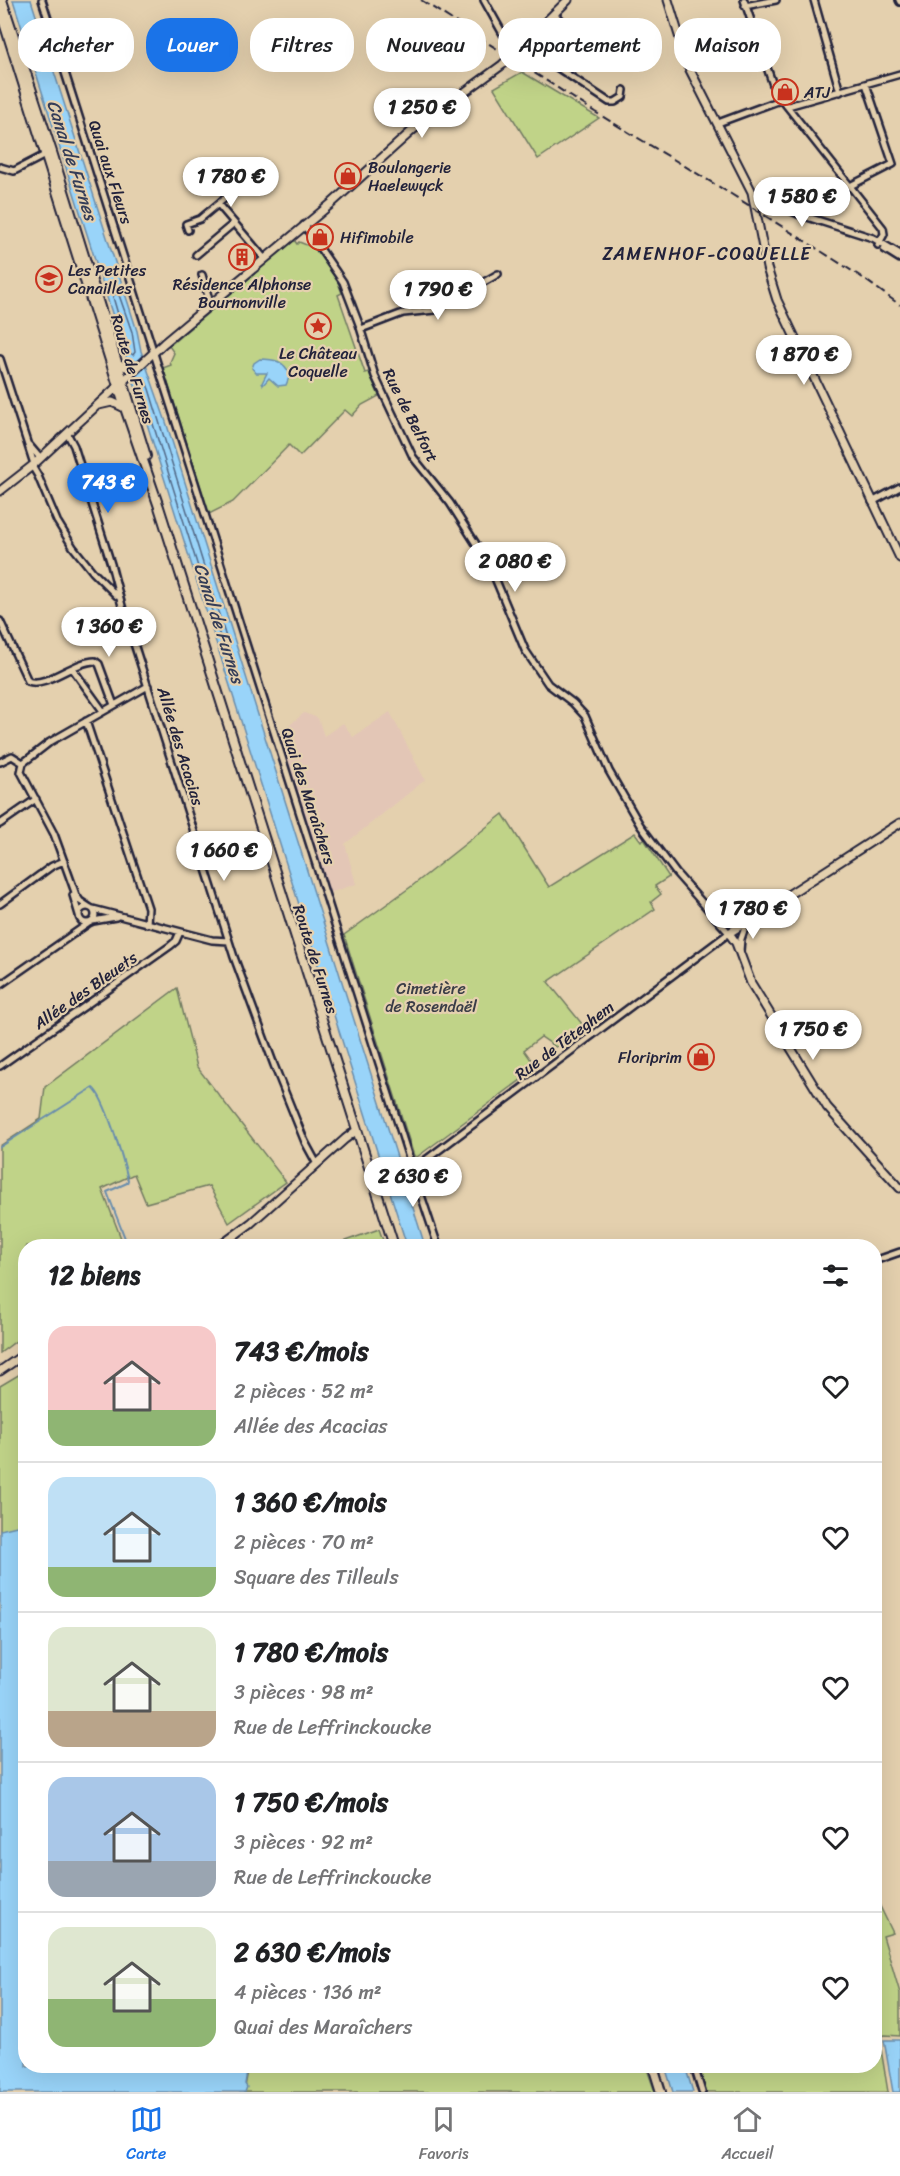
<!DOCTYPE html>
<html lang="fr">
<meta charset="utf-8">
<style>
:root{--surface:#fff;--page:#f2f2f2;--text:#202124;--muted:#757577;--line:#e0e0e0;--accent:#1a73e8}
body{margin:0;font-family:Sriracha,sans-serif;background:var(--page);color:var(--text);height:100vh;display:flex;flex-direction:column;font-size:22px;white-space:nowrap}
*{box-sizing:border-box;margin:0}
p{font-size:20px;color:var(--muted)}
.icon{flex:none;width:33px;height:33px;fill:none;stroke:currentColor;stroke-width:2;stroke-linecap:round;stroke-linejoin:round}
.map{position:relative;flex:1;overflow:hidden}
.details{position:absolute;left:18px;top:1239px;width:864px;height:834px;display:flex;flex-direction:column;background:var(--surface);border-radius:24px;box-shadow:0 6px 24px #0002}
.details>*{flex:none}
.banner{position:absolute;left:18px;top:18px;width:864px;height:54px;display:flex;gap:12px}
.price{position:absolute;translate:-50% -51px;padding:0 14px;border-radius:21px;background:#fff;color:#222;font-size:20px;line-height:39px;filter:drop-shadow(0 2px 3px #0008)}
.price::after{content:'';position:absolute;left:50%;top:36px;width:18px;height:14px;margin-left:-9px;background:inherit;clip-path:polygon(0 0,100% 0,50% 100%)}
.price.selected{background:var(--accent);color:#fff}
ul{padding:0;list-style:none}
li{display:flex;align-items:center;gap:18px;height:150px;padding:0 30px}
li+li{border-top:2px solid var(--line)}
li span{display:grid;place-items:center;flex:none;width:168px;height:120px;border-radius:18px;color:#555}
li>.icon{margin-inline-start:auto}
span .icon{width:72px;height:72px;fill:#fffc;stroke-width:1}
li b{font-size:26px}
h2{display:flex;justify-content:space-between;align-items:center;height:72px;padding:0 30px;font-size:26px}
.pill{padding:0 21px;border-radius:24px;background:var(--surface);box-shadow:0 6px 24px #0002;font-size:21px;line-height:54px}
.pill.selected{background:var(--accent);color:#fff}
.tabs{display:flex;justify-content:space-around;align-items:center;height:84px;border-top:2px solid var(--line);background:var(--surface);font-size:16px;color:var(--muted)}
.tabs a{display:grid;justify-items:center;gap:3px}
.tabs .selected{color:var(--accent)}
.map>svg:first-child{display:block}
.built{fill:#e3c6b6}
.green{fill:#c0d388;stroke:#717a62;stroke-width:1.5}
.water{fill:#99d4f9;stroke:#698dad;stroke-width:1.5}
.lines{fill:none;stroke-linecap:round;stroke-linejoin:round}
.shore{stroke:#526987;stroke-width:1.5}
.stream{stroke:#698dad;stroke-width:2}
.street-casing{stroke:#22223b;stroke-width:10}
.secondary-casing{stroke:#22223b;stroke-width:11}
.primary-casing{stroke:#22223b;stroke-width:12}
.street{stroke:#e4d0ae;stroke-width:5}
.secondary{stroke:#e4d0ae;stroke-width:7}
.primary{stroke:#e4d0ae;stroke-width:8}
.rail{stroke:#22223b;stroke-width:2;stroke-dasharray:9 4.5;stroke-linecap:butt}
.labels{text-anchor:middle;stroke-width:4.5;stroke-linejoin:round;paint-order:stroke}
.poi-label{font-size:16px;fill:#22223b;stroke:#e4d0ae;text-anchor:start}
.street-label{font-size:16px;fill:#22223b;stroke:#e4d0ae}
.park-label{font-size:16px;fill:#3a3d47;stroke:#e4d0ae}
.water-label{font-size:18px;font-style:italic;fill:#343d58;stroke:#e4d0ae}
.neighbourhood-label{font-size:18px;letter-spacing:1.5px;fill:#22223b;stroke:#e4d0ae}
</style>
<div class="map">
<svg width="900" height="2092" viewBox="0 0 900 2092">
<rect width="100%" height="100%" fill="#e4d0ae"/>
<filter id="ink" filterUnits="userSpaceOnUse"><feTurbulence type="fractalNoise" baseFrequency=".0167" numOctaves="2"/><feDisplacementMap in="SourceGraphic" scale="12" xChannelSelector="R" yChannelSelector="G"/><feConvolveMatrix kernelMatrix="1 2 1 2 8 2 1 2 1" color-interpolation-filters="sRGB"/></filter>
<g filter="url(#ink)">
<path class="built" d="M390,712L425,780L345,844L356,884L329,893L280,733L304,713L318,718L324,736L343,723L353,737Z"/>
<path class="green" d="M522,72L599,118L538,159L494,88Z
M294,240L297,244L299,242L309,246L312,244L337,280L342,293L338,295L365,373L369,372L379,396L362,405L352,416L345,410L300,456L289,445L233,502L209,514L163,368L171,365L170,362L174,353L169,346Z
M503,814L549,887L635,833L641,841L644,839L669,877L655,886L661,894L651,902L655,909L548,982L587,1030L562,1048L559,1045L556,1047L541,1037L524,1050L537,1068L417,1157L414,1156L344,935L412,886Z
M177,988L197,1067L286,1182L229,1223L209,1186L146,1203L134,1174L102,1189L124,1246H26L25,1334L0,1353V1146L41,1119L45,1087Z
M379,1229L385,1246H331Z
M25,1371V1526L0,1532V1386Z
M875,1896L893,1933L883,1936L900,1993V2036L885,2035L879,2037L888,2092H706L698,2066H874Z
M249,2066H646L655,2092H244Z"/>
<path class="water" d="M13,0H31L137,331L141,351L166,422L425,1246H407Z
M260,359C274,359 285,361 290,375L286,385L278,386L269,378L263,385L262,383L267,373H256L252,368L254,363Z
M25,1524L26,2066H248L245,2084L247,2087L245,2092H0V1530Z
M884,2040H900V2092H893Z
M665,2066H685L693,2092H673Z"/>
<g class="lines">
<path class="shore" d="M115,293L119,295L132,332L135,352L133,355L129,352L113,297Z
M143,381L146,382L149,389L233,660L231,664L228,662L142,389L141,383Z"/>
<path class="stream" d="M0,1147L86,1092L93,1088C105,1097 124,1162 128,1180L127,1183L107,1192L128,1246"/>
<defs>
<path id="street" d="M42,0L410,1161L414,1166V1174L438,1246
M484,0L503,34L518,48
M744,0L775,91L883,228L884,234L878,245
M814,0L840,92
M899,0L900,2
M745,6L776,0
M522,44L609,102H615L623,97L624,90
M550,63L567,33L565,26L554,13
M788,106L900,74
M718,123L783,99
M0,167L14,171L47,154
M850,186L893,164L866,84
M754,197L764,198L798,214L873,238L900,254
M218,204L264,258
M304,225L343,282L359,324L375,376L413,457L450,503L490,566L525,650L548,684L573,703L585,716L609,771L640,825L676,873L729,933L447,1144L419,1165L414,1166
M188,230L186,224L200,219L236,189L237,185L233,170
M884,249L900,259
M196,255L234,223
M202,275L210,303
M361,329L403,313L435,310L498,274
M0,359L34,464
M67,433L74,446L111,564L122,606L234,957L274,1065L305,1142L317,1164
M29,445L40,458
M32,466L38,476L57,521L73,547L93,572L117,596
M872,502L900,487
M0,621L28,681C46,688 74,661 95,661L99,664L114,705
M72,668L103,711
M86,721L148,908L147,924
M0,762L12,756L23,763
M23,763L21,772L54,834L76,895L80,901L89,907
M23,763L50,742L148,686
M0,824L36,799
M73,895L79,915
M0,904L52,866L64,861
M79 915a8 8 0 1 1 16 0a8 8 0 1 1-16 0Z
M93,909L212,940L229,941
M93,921L116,917
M740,951L741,939L747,922
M0,985L89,923
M0,1066L170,946L176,941L180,932
M874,1261L900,1252
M694,2066L702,2092"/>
<path id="secondary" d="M668,0L689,68L752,192L767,268L777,300L900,558
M117,363L126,367L138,366
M99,405L112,402L125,408
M0,491L32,466L164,343L332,203L414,129L502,65L568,0
M900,823L729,933L736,943L751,983L827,1107L900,1188
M220,1246L251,1223L345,1139L357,1130
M0,1371L26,1353"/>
<path id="primary" d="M2,0L52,152L146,456
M0,10L125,408L159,507L394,1246
M653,2066L661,2092"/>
</defs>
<use href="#street" class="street-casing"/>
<use href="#secondary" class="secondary-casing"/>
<use href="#primary" class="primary-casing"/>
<use href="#street" class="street"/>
<use href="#secondary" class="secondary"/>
<use href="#primary" class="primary"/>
<path class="rail" d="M421,0L595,112L731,194L860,276L900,305"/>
</g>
</g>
<defs>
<symbol id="shop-ring" viewBox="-11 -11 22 22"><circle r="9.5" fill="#e4d0ae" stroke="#c8321e" stroke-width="1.5"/><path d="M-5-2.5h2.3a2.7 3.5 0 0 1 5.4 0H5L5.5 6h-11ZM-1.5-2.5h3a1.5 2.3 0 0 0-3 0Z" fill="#c8321e"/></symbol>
<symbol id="building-ring" viewBox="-11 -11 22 22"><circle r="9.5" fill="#e4d0ae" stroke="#c8321e" stroke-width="1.5"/><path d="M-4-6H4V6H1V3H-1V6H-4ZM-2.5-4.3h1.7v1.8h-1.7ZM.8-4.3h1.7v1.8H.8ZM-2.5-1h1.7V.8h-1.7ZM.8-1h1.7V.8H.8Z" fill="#c8321e"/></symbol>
<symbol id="school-ring" viewBox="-11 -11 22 22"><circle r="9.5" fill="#e4d0ae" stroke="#c8321e" stroke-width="1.5"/><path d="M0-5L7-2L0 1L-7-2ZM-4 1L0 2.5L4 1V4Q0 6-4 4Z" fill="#c8321e"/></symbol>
<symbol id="sight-ring" viewBox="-11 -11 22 22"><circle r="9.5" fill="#e4d0ae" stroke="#c8321e" stroke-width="1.5"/><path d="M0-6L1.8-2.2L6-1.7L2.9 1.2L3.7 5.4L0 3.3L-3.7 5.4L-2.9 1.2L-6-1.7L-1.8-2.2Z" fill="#c8321e"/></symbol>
</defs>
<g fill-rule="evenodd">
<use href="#shop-ring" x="770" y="77" width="30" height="30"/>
<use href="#shop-ring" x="333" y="161" width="30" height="30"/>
<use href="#shop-ring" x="305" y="222" width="30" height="30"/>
<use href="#building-ring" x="227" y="242" width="30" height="30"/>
<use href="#school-ring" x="34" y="264" width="30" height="30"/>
<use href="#sight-ring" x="303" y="311" width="30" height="30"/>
<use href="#shop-ring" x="686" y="1042" width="30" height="30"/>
</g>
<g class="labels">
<g class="poi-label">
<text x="804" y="98">ATJ</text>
<text x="368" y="173">Boulangerie<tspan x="368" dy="18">Haelewyck</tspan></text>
<text x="340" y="243">Hifimobile</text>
<text x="68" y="276">Les Petites<tspan x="68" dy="18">Canailles</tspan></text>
<text x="242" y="290" text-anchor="middle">Résidence Alphonse<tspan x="242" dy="18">Bournonville</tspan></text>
<text x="318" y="359" text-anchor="middle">Le Château<tspan x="318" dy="18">Coquelle</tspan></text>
<text x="682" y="1063" text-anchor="end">Floriprim</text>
</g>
<g class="street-label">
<text transform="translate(111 172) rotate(72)" y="6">Quai aux Fleurs</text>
<text transform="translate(133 369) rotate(73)" y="6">Route de Furnes</text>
<text transform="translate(411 415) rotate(63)" y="6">Rue de Belfort</text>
<text transform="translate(181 746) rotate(73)" y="6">Allée des Acacias</text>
<text transform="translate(309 796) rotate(72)" y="6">Quai des Maraîchers</text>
<text transform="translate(316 959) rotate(72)" y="6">Route de Furnes</text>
<text transform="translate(85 990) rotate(-35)" y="6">Allée des Bleuets</text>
<text transform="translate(564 1040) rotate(-37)" y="6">Rue de Téteghem</text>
</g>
<g class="park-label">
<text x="431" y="994">Cimetière<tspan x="431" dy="18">de Rosendaël</tspan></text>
</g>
<g class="water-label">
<text transform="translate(72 160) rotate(72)" y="6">Canal de Furnes</text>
<text transform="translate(219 623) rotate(72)" y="6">Canal de Furnes</text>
</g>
<g class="neighbourhood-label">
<text x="707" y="260">ZAMENHOF-COQUELLE</text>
</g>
</g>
</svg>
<b class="price" style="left:422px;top:139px">1 250 €</b>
<b class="price" style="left:231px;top:208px">1 780 €</b>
<b class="price" style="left:802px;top:228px">1 580 €</b>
<b class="price" style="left:438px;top:321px">1 790 €</b>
<b class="price" style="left:804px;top:386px">1 870 €</b>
<b class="price selected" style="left:108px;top:514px">743 €</b>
<b class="price" style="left:515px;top:593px">2 080 €</b>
<b class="price" style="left:109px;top:658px">1 360 €</b>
<b class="price" style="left:224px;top:882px">1 660 €</b>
<b class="price" style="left:753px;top:940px">1 780 €</b>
<b class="price" style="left:813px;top:1061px">1 750 €</b>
<b class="price" style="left:413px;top:1208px">2 630 €</b>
<div class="banner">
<a class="pill">Acheter</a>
<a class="pill selected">Louer</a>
<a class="pill">Filtres</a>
<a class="pill">Nouveau</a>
<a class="pill">Appartement</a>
<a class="pill">Maison</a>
</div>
<section class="details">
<h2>12 biens<svg class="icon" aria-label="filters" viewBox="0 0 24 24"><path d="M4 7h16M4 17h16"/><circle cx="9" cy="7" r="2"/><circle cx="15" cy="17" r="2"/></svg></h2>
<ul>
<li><span style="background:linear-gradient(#f6c9c9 70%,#8fb573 0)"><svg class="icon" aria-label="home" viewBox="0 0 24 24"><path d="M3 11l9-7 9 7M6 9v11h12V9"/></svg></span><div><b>743 €/mois</b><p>2 pièces · 52 m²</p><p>Allée des Acacias</p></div><svg class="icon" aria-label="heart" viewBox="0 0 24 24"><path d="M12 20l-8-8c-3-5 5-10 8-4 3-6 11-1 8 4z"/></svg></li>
<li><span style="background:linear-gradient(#bfe0f5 75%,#8fb573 0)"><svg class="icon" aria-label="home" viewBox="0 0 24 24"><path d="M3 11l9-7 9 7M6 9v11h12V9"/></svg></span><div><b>1 360 €/mois</b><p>2 pièces · 70 m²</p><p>Square des Tilleuls</p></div><svg class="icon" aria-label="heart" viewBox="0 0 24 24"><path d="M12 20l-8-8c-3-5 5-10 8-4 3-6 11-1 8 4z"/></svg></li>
<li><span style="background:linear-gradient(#dfe7d0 70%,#b9a48a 0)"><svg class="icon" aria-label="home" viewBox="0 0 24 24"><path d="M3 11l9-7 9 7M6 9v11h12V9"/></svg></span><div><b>1 780 €/mois</b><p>3 pièces · 98 m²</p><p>Rue de Leffrinckoucke</p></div><svg class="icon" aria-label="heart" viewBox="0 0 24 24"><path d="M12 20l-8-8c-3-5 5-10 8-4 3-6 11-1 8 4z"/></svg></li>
<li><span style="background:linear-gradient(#a9c7e8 70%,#9aa5b1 0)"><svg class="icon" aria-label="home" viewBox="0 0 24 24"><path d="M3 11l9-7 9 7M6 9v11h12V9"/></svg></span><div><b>1 750 €/mois</b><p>3 pièces · 92 m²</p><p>Rue de Leffrinckoucke</p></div><svg class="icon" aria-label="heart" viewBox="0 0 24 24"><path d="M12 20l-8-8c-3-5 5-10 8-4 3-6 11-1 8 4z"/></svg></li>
<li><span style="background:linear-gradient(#dfe7d0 60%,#8fb573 0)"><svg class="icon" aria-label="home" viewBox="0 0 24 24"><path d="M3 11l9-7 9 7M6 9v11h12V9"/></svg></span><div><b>2 630 €/mois</b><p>4 pièces · 136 m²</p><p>Quai des Maraîchers</p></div><svg class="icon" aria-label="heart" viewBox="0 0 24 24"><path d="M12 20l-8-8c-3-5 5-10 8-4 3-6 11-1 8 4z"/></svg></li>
</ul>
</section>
</div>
<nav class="tabs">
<a class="selected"><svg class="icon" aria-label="map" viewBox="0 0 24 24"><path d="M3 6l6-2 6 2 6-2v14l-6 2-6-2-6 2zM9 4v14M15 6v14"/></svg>Carte</a>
<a><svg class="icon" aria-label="saved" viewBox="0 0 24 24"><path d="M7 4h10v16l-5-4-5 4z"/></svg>Favoris</a>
<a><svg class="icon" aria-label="home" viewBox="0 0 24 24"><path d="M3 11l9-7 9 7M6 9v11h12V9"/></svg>Accueil</a>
</nav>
